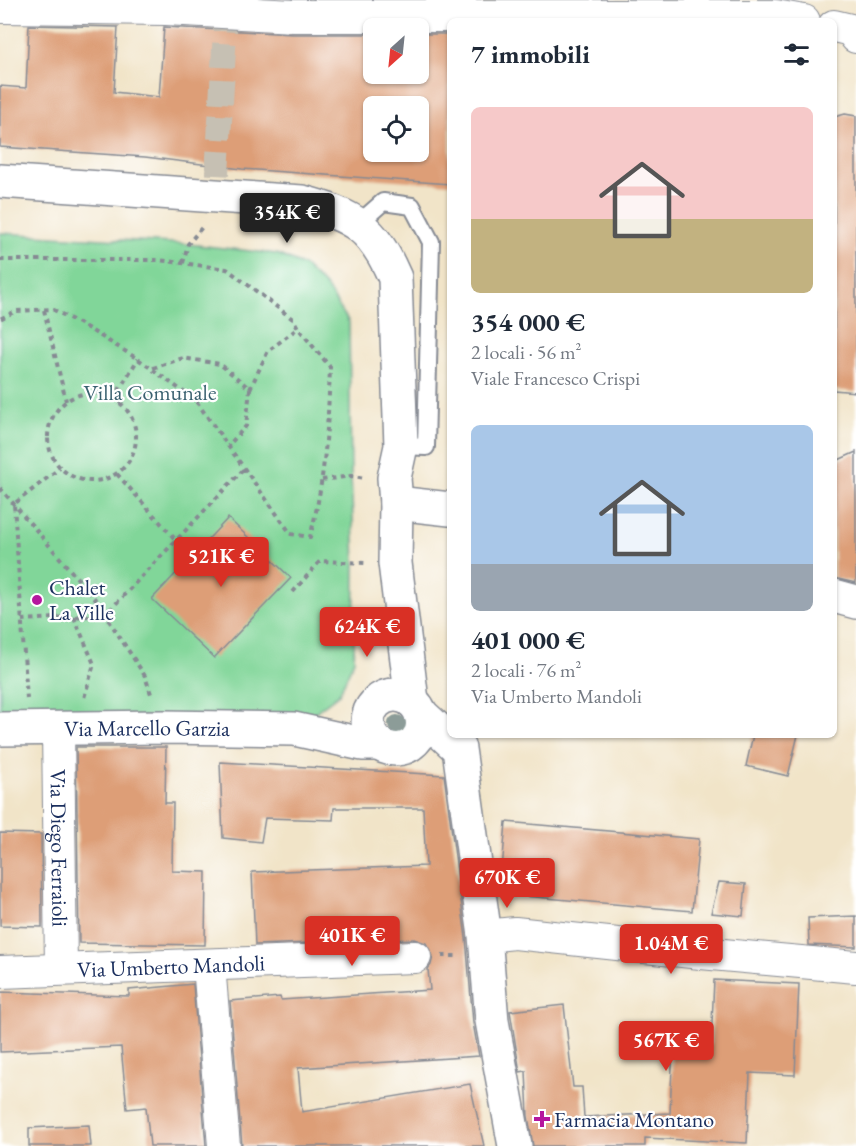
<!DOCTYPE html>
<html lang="it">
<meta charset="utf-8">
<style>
:root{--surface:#fff;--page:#f2f2f3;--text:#1f2937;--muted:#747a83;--accent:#d93025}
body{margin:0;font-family:"EB Garamond",serif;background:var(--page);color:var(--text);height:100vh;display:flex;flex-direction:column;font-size:22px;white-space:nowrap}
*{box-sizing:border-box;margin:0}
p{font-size:20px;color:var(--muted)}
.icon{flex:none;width:33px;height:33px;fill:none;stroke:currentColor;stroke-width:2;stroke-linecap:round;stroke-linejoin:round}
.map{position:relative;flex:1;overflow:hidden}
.sheet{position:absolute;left:447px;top:18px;width:390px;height:720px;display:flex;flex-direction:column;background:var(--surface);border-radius:9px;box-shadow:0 2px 4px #0004}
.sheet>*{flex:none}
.needle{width:39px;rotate:207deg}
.controls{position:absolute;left:363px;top:18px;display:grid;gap:12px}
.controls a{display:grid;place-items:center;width:66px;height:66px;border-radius:9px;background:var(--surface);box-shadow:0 2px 4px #0004;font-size:30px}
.price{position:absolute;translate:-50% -51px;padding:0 14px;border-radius:6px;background:var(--accent);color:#fff;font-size:20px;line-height:39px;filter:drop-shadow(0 2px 3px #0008)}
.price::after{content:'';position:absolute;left:50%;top:36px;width:18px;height:14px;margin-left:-9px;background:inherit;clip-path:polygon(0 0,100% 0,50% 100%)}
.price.selected{background:#222;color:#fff}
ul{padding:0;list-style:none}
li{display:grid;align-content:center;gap:12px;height:318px;padding:0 24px}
li span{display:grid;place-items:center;height:186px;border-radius:9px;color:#555}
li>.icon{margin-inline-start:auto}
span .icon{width:108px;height:108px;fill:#fffc;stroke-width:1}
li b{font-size:26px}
h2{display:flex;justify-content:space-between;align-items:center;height:72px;padding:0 24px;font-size:26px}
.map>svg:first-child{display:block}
.green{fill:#81d699;stroke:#4e827c;stroke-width:1.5}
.building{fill:#dd9e77;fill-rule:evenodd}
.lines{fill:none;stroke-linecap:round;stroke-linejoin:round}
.pedestrian-tunnel{stroke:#c6c0b3;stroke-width:24;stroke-dasharray:24 12;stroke-linecap:butt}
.service-casing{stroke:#868a93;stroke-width:20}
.minor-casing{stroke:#868a93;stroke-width:34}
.tertiary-casing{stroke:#868a93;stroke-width:36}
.path{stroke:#868a93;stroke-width:4;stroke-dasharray:4.5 4.5;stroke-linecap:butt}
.service{stroke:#fff;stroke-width:16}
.minor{stroke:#fff;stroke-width:32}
.tertiary{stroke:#fff;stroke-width:33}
.tree{fill:#8c9c98}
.poi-dot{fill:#b5179e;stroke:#fff;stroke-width:2}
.labels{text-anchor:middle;stroke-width:4.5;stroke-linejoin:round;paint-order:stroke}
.park-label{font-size:22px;fill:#3a6170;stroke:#fff}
.poi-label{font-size:22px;fill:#1b2f5e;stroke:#fff;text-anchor:start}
.street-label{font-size:22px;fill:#1b2f5e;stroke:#fff}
</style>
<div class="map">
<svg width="856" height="1146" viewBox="0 0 856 1146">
<rect width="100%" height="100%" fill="#fff"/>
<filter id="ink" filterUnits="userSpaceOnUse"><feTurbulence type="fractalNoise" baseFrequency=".0167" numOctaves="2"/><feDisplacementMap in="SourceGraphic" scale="12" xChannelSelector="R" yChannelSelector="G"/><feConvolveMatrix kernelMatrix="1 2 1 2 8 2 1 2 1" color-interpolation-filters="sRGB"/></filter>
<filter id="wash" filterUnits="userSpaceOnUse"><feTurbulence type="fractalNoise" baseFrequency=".008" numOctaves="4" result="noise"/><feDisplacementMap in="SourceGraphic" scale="24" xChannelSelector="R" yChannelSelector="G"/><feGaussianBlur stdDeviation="1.35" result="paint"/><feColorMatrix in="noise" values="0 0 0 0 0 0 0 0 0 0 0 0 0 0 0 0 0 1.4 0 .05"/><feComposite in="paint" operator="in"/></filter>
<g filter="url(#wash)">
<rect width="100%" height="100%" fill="#f1e4c8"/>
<path class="green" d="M0,233L188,244L277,254L304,266L327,288L349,322L351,476L355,563L354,660L339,694L310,716L0,717Z"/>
<g id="blocks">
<path class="building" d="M29,25L118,27L114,92L159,97L164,27L293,34H374V74H418V34H450V184L242,169L145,157L0,147V86L26,88ZM374,106H418V152H374Z
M845,114L856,116V392L834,390V117Z
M856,452V583L834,578V462Z
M228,518L291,578L214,658L152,599Z
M753,735H798L788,776L746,766Z
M76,747H166L165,803H173L172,871L206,872L205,945L79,943Z
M220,762L444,775L466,938L473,1023L479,1056L298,1068L302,1112L470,1084L484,1146H242L230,1001L280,997L281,1000L430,990L428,969L431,965L433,956L426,943L414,939L255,945L252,872L426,866L423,808H334L333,820L265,818L261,842L223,838Z
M506,822L699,839L692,911L500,894Z
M0,833L41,834L42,927L0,926Z
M719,882L746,884L743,916L711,913Z
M856,916V947L809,945L808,918Z
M714,980L799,984L795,1075L750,1073L747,1143L645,1138V1146H533L528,1116L526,1071L520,1072L510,1011L564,1005L573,1087H582L584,1117L670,1113L673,1044L711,1045Z
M193,984L206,1146H150L146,1107L127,1109L121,1047L0,1052V992L129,996V990Z
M89,1125L91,1146H29V1128Z"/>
</g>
</g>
<g filter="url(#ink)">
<use href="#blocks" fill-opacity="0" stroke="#868a93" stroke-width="1.5"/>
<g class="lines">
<path class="pedestrian-tunnel" d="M215,211L226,13"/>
<defs>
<path id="service" d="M358,224L383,202L412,206L431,242L426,447L401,446"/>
<g id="minor">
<path d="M0,7L166,9L294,16H775L804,21"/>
<path d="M834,26L851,30L856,37"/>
<path id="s1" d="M58,728L61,969"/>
<path d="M485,936L515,933L701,953L856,967"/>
<path d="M209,965L224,1146"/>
<path id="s2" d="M0,972L415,957"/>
</g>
<g id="tertiary">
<path d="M0,181L302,202C354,216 373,227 395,278L401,446L394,478L396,503L395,563L412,701"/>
<path d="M396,503L450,509"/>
<path d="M834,596L856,602"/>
<circle cx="395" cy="722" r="27"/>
<path d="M421,714L459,749L485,936L492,1021L515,1146"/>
<path id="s3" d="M0,729L164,727L294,729L362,744H380"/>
</g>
</defs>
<use href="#service" class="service-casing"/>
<use href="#minor" class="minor-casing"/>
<use href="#tertiary" class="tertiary-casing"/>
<path class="path" d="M0,260H159L227,269L294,320L298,328L330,367C328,425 325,481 310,537L291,534L196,401L138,359L84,326L52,309L16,311L0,319
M183,263L188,244L203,226
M44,310L66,401
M153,368L183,358L220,364L250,389L246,426L228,446
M250,389L268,351L298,328
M48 437a44 44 0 1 1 88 0a44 44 0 1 1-88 0Z
M114,398L138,359
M117,474L191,557
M322,480L351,476L366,478
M0,488L95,599L145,676L152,697
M293,592L320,561L366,563
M74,617L94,664L84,698
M22,620L105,615L244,469
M27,699L14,504L60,468
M442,956H459"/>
<use href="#service" class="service"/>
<use href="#minor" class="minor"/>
<use href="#tertiary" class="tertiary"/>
</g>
<circle class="tree" cx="397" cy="724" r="9"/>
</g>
<g class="poi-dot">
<circle cx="37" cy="600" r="6"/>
<path d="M539 1110h6v6h6v6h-6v6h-6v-6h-6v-6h6z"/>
</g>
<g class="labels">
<g class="park-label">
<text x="150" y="400">Villa Comunale</text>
</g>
<g class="poi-label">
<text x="49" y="595">Chalet<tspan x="49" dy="25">La Ville</tspan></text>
<text x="554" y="1127">Farmacia Montano</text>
</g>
<g class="street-label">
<text dy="8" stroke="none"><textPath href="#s3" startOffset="147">Via Marcello Garzia</textPath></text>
<text dy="8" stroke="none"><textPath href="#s1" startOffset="120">Via Diego Ferraioli</textPath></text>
<text dy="8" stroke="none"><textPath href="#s2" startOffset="171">Via Umberto Mandoli</textPath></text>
</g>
</g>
</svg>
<div class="controls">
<a><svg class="needle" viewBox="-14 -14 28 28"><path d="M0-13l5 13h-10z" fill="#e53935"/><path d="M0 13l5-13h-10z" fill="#747a83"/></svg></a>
<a><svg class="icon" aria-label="locate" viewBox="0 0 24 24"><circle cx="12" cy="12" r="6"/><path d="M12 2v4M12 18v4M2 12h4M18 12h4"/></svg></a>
</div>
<b class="price selected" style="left:287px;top:244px">354K €</b>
<b class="price" style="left:221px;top:588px">521K €</b>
<b class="price" style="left:367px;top:658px">624K €</b>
<b class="price" style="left:507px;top:909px">670K €</b>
<b class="price" style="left:352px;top:967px">401K €</b>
<b class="price" style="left:671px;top:975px">1.04M €</b>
<b class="price" style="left:666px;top:1072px">567K €</b>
<section class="sheet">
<h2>7 immobili<svg class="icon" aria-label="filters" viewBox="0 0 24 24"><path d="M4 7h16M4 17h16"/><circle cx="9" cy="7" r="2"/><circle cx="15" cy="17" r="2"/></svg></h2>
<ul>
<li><span style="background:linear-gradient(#f6c9c9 60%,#c2b280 0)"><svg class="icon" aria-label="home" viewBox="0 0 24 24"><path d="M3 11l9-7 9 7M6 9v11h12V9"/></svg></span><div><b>354 000 €</b><p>2 locali · 56 m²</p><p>Viale Francesco Crispi</p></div></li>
<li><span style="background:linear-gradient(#a9c7e8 75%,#9aa5b1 0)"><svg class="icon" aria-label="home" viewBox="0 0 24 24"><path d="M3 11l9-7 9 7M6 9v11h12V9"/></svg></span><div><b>401 000 €</b><p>2 locali · 76 m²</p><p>Via Umberto Mandoli</p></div></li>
</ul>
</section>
</div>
